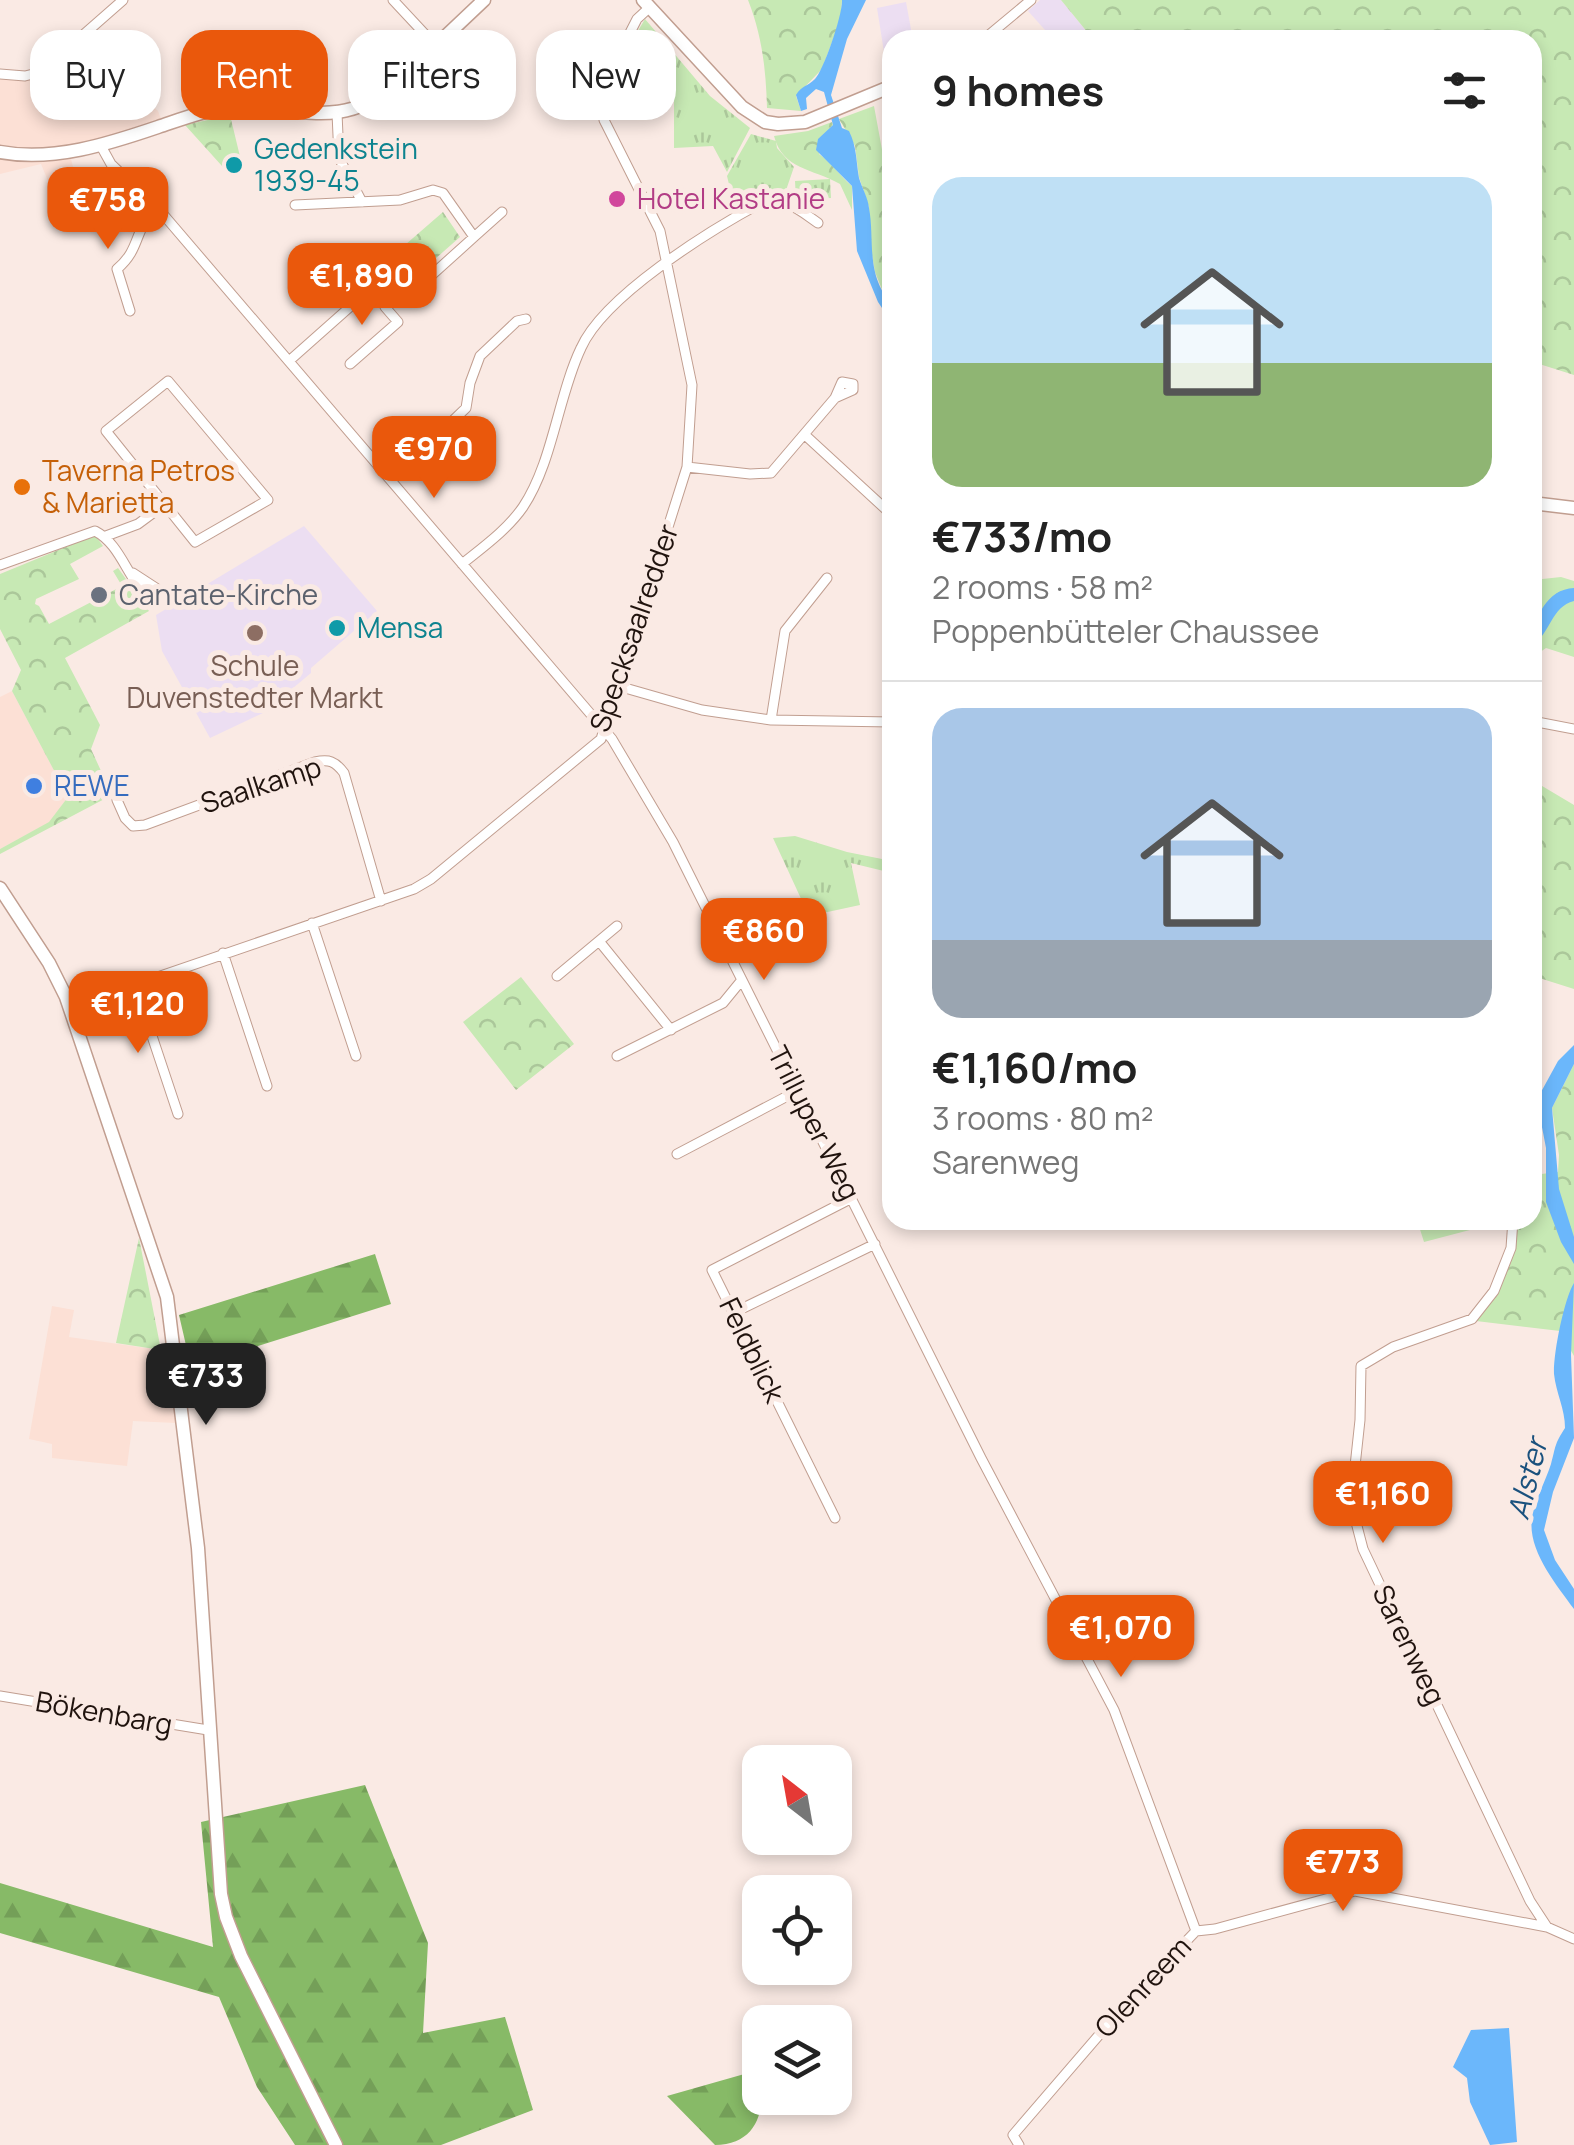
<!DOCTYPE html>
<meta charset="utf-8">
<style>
:root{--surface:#fff;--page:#f6f6f6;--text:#222;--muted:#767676;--line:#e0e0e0;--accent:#ea580c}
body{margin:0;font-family:Manrope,sans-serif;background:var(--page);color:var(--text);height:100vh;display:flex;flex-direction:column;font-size:38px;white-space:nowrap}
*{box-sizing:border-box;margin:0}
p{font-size:32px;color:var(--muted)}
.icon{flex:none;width:55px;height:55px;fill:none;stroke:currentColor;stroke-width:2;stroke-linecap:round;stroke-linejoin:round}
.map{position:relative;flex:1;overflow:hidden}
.panel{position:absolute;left:882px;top:30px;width:660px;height:1200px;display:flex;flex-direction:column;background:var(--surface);border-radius:30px;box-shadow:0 5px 15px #0003}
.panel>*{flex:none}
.top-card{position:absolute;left:30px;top:30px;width:702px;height:90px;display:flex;gap:20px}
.needle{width:65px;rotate:329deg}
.controls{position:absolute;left:742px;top:1745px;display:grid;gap:20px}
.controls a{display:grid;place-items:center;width:110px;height:110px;border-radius:20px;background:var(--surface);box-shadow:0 5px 15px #0003;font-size:50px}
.price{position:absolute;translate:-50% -85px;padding:0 22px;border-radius:20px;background:var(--accent);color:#fff;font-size:32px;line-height:65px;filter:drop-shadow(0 2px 5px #0008)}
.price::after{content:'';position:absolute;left:50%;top:60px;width:30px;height:22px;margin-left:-15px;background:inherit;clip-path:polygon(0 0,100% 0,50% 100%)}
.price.selected{background:#222;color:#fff}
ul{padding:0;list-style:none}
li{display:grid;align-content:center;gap:20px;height:530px;padding:0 50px}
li+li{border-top:2px solid var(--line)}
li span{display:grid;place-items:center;height:310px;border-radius:30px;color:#555}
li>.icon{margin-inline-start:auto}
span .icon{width:180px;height:180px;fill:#fffc;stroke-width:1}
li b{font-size:42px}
h2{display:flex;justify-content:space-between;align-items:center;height:120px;padding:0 50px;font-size:42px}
.pill{padding:0 35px;border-radius:30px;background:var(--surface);box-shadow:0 5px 15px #0003;font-size:35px;line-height:90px}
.pill.selected{background:var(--accent);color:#fff}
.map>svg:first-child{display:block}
.built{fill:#fce0d5}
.education{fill:#ecdef2}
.grass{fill:url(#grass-tufts)}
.forest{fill:url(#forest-firs)}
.park{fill:url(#park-crowns)}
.water{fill:#6bb7fb}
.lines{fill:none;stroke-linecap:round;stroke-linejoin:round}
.street-casing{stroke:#c19e90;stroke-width:11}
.secondary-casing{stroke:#c19e90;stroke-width:15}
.street{stroke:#fff;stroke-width:9}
.secondary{stroke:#fff;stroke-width:12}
.culture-dot{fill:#0f9aa8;stroke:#faeae4;stroke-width:4}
.hotel-dot{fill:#d1479c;stroke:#faeae4;stroke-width:4}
.food-dot{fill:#e8710a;stroke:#faeae4;stroke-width:4}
.worship-dot{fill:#6b7280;stroke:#faeae4;stroke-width:4}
.education-dot{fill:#8d6e63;stroke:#faeae4;stroke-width:4}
.shop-dot{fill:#3f7fe0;stroke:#faeae4;stroke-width:4}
.labels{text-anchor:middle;stroke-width:10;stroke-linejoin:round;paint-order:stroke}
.culture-label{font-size:28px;fill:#0d838f;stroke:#faeae4;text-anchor:start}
.hotel-label{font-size:28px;fill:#b23c85;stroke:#faeae4;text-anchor:start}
.food-label{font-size:28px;fill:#c56008;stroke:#faeae4;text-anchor:start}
.worship-label{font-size:28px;fill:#5b616d;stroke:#faeae4;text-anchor:start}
.street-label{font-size:28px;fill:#20130e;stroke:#faeae4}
.education-label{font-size:28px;fill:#785e54;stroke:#faeae4}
.shop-label{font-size:28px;fill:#366cbe;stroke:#faeae4;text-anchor:start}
.water-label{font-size:30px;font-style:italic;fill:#1a517d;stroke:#faeae4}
</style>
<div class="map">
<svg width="1574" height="2145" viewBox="0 0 1574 2145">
<defs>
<pattern id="grass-tufts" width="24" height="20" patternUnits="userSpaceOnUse" patternTransform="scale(2.5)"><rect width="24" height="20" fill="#c7e9b4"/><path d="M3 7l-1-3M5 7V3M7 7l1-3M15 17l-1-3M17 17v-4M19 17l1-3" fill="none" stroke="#abc79a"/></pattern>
<pattern id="forest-firs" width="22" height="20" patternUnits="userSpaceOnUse" patternTransform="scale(2.5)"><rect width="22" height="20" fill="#87ba67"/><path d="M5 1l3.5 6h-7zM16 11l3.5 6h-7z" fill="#749f58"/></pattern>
<pattern id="park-crowns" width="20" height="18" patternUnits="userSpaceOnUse" patternTransform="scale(2.5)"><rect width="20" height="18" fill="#c7e9b4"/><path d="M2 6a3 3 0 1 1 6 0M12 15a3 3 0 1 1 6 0" fill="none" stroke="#abc79a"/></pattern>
</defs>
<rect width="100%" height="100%" fill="#faeae4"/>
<path class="built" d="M118,74L158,111L165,129L71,159L79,190L54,196L41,164L0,174V77L57,79L91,98Z
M12,691L68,797L50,822L0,849V697Z
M52,1306L74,1310L69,1337L161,1350L169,1358L176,1423L133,1421L127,1466L52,1458V1444L29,1439Z"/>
<path class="education" d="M1040,0H1061L1088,33L1079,40H1054L1028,11Z
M906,2L913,40H892V75L888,77L877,8Z
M391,244L418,274L389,299L376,286L369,284L337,246Z
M304,526L377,611L311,668V673L286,694L288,701L210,738L162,651L156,615Z"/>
<path class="grass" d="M645,19L710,96L750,128L727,172L713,146L674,148V101L614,86L623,56Z
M751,134L776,141L777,148L794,167L784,196L767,197L735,209L727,176Z
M830,179L831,198L796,200L795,181Z
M795,836L847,852L892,861V873L851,863L860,905L809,916L773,838Z"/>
<path class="forest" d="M375,1254L391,1304L191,1367L179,1315Z
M365,1785L428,1943L423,2033L505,2017L533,2110L441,2145H295L257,2087L219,1997L0,1933V1883L213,1947L201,1822Z
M755,2071C769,2103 760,2145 715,2145L667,2096Z"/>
<path class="park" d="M748,0H842L841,18L822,69L796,96L801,111L767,108C766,70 762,35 748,0Z
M1061,0H1574V375L1533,362L1532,40H1079L1088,33Z
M874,106L892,204V304L883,292L875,272L870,244L869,207L859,177L855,146L839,119Z
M230,115L243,169L231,176L185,125Z
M832,122L833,125L824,135L819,154C833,164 840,176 852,186V210L840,184C812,168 783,170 774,136L808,131Z
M443,212L460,237L418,274L398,251Z
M95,535L103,546L70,564L79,579L36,599L35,604L39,606L49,624L122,586L113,571L118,568L149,611L65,658L100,725L91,749L112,795L0,854V849L49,822L68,797L12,691L21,670L0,629V574Z
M1561,577L1574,581V657L1546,648L1533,657V580Z
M1532,780L1574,805V989L1533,976Z
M521,977L574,1044L516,1090L463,1022Z
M1574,1064V1356L1560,1331L1476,1321C1503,1287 1515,1264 1517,1220H1532L1533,1175L1558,1172L1559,1155L1552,1108Z
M1417,1220H1508L1424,1242Z
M139,1238L161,1350L116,1343Z"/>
<path class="water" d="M842,0H866L847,39L831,95L842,128L849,131C857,147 856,161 859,178C862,188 868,198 869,208C873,229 870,251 875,272C880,294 892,299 892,323L878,302L857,251L852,186L816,150L818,139L833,125L824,92L816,89L806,98L807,109L801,111L796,95C802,85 807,87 815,79C823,72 843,14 842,0Z
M1574,588V601C1551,607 1551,632 1533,645C1532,621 1546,589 1574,588Z
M1574,1045V1064L1552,1108L1559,1189L1574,1237V1264L1561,1242L1546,1202V1148L1541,1122V1092L1558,1061Z
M1574,1283L1571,1355L1574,1438L1553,1492L1544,1530L1555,1560L1574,1589V1609C1556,1584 1527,1550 1532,1517C1536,1498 1545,1482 1551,1464C1556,1446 1554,1445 1565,1428C1565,1409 1556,1393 1554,1374C1553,1355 1564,1299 1574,1283Z
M1509,2028L1517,2142L1490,2145L1470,2102L1467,2078L1453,2067L1471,2030Z"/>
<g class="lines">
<defs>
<path id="street" d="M393,0L435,45
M983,40L1031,0
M0,74L25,76L41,72L123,0
M337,113L339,158L362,202
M101,146L111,164L162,213L612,739L673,842L981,1458L1114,1710L1196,1931
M295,205L400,200L433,190L443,193L474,237L502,212
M298,297L341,259L369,290L386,302L403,301L474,237
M130,311L117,269C142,248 133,229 157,207
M289,361L369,290
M350,364L398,322L385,307L386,302
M168,381L268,500L195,542L106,431Z
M805,435L892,515
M687,467L750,474L771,473L835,398L853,390V384L842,382L835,398
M391,480L466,408L470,383L480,356L517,321L526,319
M106,536L138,524L165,504
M462,564C483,547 507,530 523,507C553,462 558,396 581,348C604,296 709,231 759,204C784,196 798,209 818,223
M0,565L95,531C122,545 127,580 150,598L156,595V588L133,573
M618,686L702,710L771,720L892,722
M771,720L785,631L827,578
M1532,721L1574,729
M117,800L125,818L133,826L145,825L315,762C329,759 335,761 344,773L381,901
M312,923L356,1056
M599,941L617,926
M223,953L267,1086
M557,976L599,941L671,1030
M135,985L178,1114
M70,1007L414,889L431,879L601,739L687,467L692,385L660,231L604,120L606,96L614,64L637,19L650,7
M617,1056L723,1003L741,981
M677,1154L797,1091
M1513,1220L1511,1248L1494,1291L1472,1319L1393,1347L1361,1366L1360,1420L1351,1503L1363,1549L1530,1901L1547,1927L1574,1939
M733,1313L875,1244
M835,1518L712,1270L852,1198
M0,1696L208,1730
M1019,2145L1013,2135L1124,2006L1196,1931L1215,1929L1355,1891L1547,1927"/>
<path id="secondary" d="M643,0L742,107L765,122L778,124L805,122L892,86
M0,152C53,162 108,144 158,127C179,120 202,111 224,108C290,102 337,134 393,86L484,0
M1532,503L1574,508
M0,888L49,963L66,997L167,1297L198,1548L221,1894L226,1917L241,1956L336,2145"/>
</defs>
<use href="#street" class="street-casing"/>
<use href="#secondary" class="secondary-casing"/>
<use href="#street" class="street"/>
<use href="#secondary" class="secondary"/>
</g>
<g class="culture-dot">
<circle cx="234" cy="165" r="10"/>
<circle cx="337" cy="628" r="10"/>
</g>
<circle class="hotel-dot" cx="617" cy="199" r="10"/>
<circle class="food-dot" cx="22" cy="487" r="10"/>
<circle class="worship-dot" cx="99" cy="595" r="10"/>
<circle class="education-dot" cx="255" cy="633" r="10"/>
<circle class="shop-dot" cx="34" cy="786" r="10"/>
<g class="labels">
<g class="culture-label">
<text x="254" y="159">Gedenkstein<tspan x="254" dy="32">1939-45</tspan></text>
<text x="357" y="638">Mensa</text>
</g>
<g class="hotel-label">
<text x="637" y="209">Hotel Kastanie</text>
</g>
<g class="food-label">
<text x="42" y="481">Taverna Petros<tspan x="42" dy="32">&amp; Marietta</tspan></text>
</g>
<g class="worship-label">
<text x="119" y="605">Cantate-Kirche</text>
</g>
<g class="street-label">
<text transform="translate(634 628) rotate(-71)" y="10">Specksaalredder</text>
<text transform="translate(261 785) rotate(-18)" y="10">Saalkamp</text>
<text transform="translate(814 1123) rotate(63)" y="10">Trilluper Weg</text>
<text transform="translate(752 1350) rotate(64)" y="10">Feldblick</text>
<text transform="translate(1409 1645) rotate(64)" y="10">Sarenweg</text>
<text transform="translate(104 1713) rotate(10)" y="10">Bökenbarg</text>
<text transform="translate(1143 1987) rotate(-47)" y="10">Olenreem</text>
</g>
<g class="education-label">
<text x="255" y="676">Schule<tspan x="255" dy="32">Duvenstedter Markt</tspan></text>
</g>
<g class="shop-label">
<text x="54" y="796">REWE</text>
</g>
<g class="water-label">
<text transform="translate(1528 1479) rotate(-76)" y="10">Alster</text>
</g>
</g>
</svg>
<div class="controls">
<a><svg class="needle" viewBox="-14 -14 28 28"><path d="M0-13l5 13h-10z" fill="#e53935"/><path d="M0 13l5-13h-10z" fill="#767676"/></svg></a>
<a><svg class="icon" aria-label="locate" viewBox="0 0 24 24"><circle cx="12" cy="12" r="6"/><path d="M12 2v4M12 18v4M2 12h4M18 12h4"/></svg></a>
<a><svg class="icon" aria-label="layers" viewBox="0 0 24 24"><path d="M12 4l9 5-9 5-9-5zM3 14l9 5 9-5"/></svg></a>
</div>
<b class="price" style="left:108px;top:252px">€758</b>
<b class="price" style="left:362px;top:328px">€1,890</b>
<b class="price" style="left:434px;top:501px">€970</b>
<b class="price" style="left:764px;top:983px">€860</b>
<b class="price" style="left:138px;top:1056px">€1,120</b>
<b class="price selected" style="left:206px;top:1428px">€733</b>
<b class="price" style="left:1383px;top:1546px">€1,160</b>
<b class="price" style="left:1121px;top:1680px">€1,070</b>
<b class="price" style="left:1343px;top:1914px">€773</b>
<div class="top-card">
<a class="pill">Buy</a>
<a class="pill selected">Rent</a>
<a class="pill">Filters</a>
<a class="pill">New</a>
</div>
<section class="panel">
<h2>9 homes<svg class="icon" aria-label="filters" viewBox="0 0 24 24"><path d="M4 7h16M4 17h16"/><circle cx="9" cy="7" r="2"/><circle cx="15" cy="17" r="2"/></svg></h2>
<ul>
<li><span style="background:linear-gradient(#bfe0f5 60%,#8fb573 0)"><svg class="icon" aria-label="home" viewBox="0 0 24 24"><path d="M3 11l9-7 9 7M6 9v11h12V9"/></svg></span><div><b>€733/mo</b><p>2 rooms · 58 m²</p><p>Poppenbütteler Chaussee</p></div></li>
<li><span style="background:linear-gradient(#a9c7e8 75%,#9aa5b1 0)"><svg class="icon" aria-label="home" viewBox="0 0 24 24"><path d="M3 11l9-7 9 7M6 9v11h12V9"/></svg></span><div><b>€1,160/mo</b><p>3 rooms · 80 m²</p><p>Sarenweg</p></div></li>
</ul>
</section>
</div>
